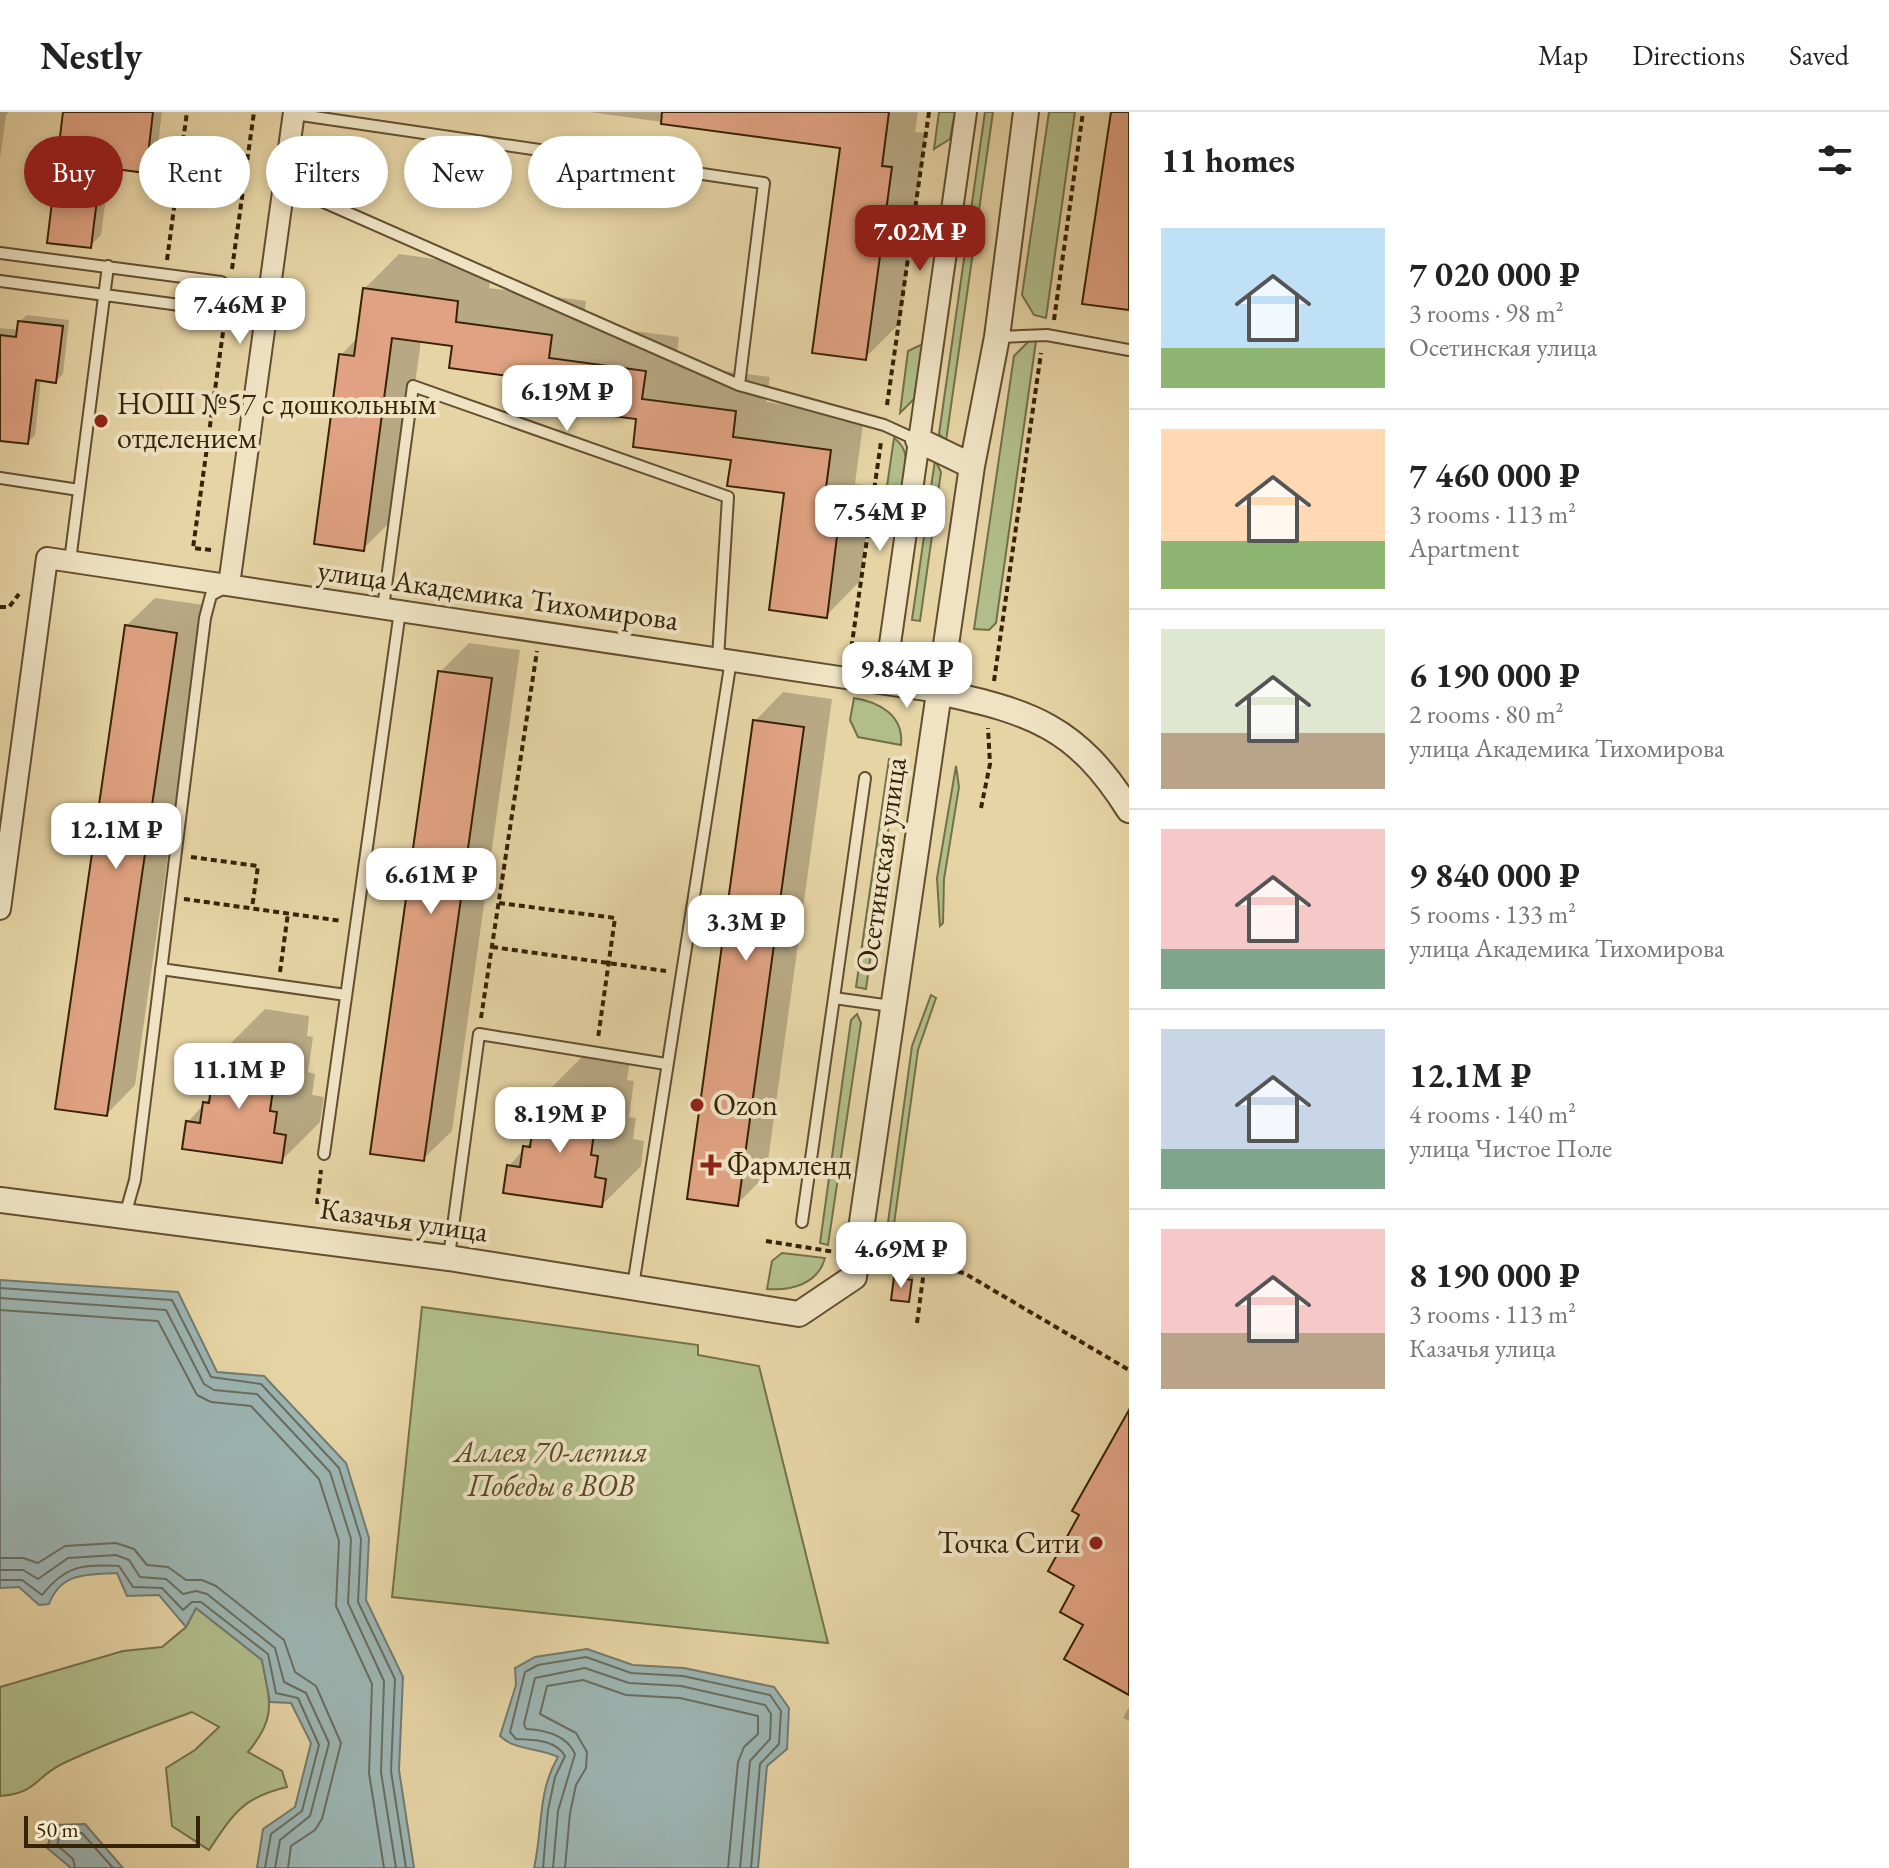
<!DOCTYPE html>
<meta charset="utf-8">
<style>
:root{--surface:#fff;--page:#f6f6f6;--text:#222;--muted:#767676;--line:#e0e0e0;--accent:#8f2418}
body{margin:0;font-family:"EB Garamond",serif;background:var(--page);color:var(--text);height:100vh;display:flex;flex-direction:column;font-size:30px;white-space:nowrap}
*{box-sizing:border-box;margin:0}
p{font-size:26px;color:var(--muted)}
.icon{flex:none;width:44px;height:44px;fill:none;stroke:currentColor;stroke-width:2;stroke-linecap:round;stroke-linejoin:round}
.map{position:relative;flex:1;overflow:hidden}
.side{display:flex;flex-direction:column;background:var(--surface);width:760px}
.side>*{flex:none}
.top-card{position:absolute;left:24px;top:24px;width:760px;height:72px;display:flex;gap:16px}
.scale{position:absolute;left:24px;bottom:20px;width:176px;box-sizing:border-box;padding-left:8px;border:4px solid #372208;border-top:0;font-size:22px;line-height:28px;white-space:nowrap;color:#372208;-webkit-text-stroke:6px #efe3c4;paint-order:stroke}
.price{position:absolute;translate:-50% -68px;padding:0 18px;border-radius:16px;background:#fff;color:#222;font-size:26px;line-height:52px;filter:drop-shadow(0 2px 4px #0008)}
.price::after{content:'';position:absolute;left:50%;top:48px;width:24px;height:18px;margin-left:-12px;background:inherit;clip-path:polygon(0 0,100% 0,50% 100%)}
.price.active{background:var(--accent);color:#fff}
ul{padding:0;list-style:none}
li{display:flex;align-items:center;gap:24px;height:200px;padding:0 32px}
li+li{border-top:2px solid var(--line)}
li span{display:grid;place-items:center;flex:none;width:224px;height:160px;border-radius:0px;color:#555}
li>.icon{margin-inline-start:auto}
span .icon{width:96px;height:96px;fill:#fffc;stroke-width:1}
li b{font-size:34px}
h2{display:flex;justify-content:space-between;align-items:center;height:96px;padding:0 32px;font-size:34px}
.tag{padding:0 28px;border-radius:36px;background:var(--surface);box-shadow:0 4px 12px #0003;font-size:28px;line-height:72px}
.tag.active{background:var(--accent);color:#fff}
header{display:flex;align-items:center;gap:48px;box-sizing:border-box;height:112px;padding:0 40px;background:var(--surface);border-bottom:2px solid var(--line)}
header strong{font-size:38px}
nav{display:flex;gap:44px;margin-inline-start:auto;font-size:28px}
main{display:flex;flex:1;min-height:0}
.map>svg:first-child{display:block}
.green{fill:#b1be8a;stroke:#747049;stroke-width:2}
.water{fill:#9cb5b3;stroke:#747a6f;stroke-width:2}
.shadow{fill:#0003}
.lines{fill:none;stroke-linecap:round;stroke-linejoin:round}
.shore{stroke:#6a6c5e;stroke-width:2}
.building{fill:#e0a282;stroke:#372208;stroke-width:2}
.service-casing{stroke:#634e2f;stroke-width:14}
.minor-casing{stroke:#634e2f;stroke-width:24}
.tertiary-casing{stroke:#634e2f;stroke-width:28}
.path{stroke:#372208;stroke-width:4;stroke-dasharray:6 4;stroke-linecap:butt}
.service{stroke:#efe3c4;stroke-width:10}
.minor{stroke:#efe3c4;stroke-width:20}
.tertiary{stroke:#efe3c4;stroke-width:24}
.poi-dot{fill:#8f2418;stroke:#efe3c4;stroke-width:3}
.labels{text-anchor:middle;stroke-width:8;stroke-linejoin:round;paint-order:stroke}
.poi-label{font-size:30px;fill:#372208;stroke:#efe3c4;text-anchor:start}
.street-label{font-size:30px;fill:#372208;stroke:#efe3c4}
.park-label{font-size:30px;font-style:italic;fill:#564928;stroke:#efe3c4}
</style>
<header>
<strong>Nestly</strong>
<nav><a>Map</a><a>Directions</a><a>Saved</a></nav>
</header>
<main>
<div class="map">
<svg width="1129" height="1756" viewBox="0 0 1129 1756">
<rect width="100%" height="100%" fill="#e6d4a5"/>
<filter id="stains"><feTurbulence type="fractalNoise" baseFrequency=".0025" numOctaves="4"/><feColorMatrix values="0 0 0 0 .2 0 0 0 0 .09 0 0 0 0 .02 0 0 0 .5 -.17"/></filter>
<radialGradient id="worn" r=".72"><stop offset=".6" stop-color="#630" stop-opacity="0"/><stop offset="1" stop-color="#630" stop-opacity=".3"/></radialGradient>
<path class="green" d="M939,0H955L950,27L934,37Z
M985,0H993L946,329L939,322Z
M1049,0H1075L1046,206L1034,203L1022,183Z
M1029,229H1036L996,511L989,518L974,517L1014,244Z
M925,231L917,284L900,301L908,239Z
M894,326C913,339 904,361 902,380L885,388Z
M935,348L941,360L920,509L912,508Z
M854,586C879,590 904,603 901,633L858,625L850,608Z
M889,647L898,648L866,877L856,875Z
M956,654L959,675L944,767L943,811L940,814L937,766Z
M931,883L936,886L918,938L890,1141L884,1140L912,934Z
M857,902L861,911L828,1133L820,1131L851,908Z
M782,1141L825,1146C818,1172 791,1179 767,1177L772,1149Z
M422,1195L698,1233V1243L759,1254L828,1531L392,1485Z
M196,1496L262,1548C270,1591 277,1605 248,1640L282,1659L287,1675C243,1685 233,1702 209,1738L172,1714L166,1656L195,1638L219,1615L192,1600C149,1616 106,1631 64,1651C34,1665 38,1681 0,1684V1575L123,1539L162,1535L186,1515Z"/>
<path class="water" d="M0,1168L178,1180L217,1260L264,1264L346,1351L369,1426L366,1488L403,1565L399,1658L414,1756H257L263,1717L295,1695L311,1631L291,1591L270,1590L262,1548L196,1496L186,1515L159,1483L127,1484L117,1461C87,1463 61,1460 49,1492L39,1493L19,1475L0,1476Z
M587,1537L633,1553L684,1556L774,1575L789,1596L787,1637L767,1654L758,1756H534C543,1718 537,1680 558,1645C538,1635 516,1639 500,1624L516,1573L515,1556L535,1545Z
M85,1712L123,1756H71L47,1736L54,1713Z"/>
<path class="shadow" d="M0,0H9L6,3L0,47Z
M65,0H162L156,48L145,59L110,54L101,123L90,134Z
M590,0H918L915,20L926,21L900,211L865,246L842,35Z
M399,142L492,155L489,176L586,189L583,212L679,225L675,253L770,265L766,290L864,304L855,372L873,374L860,469L826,504L787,379L733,346L547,267L454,232L421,228L398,402L363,437L341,243L358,225L364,177Z
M27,203L69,208L63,262L56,269L41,267L35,323L28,330L0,327V216L19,218V210Z
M155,486L204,493L135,973L107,1002L126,514Z
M469,531L520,538L452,1019L423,1047L440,560Z
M783,580L832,587L766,1063L737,1092L755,609Z
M265,897L309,904L307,924L313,925L308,960L315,962L312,983L324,985L320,1010L281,1049L188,1010L212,983L216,957L225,949L226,936Z
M586,941L630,948L627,968L634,969L629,1005L636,1006L633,1027L644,1029L641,1054L602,1093L509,1054L533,1027L537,1001L545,993L547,980Z
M899,1163L914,1165L908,1188L896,1166Z
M1129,1595V1609L1123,1606Z"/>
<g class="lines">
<path class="shore" d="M0,1176L172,1188L211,1265L261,1272L339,1356L361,1427L358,1490L395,1567L391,1659L406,1756
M0,1186L166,1198L204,1272L214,1278L257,1282L330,1360L351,1427L348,1491L384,1569L381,1660L396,1756
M0,1198L158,1209L197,1283L211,1290L251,1294L319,1367L339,1429L336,1494L372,1572L369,1661L384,1756
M0,1446H23L38,1451L65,1434L116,1431L134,1437L147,1453L168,1455L186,1468H202L216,1474L284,1528L295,1560L316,1574L341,1631L322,1707L315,1718L291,1734L288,1756
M0,1458H23L38,1467L68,1446L116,1443L129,1448L140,1465L166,1467L183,1482L196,1479L207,1482L275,1536L284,1570L306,1581L329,1631L310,1704L280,1728L275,1756
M0,1468H22L42,1483C65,1454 81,1452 119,1454L133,1475L162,1476L183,1498L192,1490H201L268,1542L276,1581L298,1586L319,1633L302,1699L271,1722L265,1756
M75,1756L73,1747L57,1733L61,1721H82L113,1756
M543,1756L548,1698L555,1665L565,1644C555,1627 533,1628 516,1627L510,1620L525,1560L538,1553L586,1545L631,1561L683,1564L770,1583L781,1599L779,1632L760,1652L751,1756
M553,1756L558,1699L575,1642C567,1623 545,1618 526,1617L524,1612L535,1566L585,1556L629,1571L681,1574L765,1593L771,1602L770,1627L750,1649L740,1756
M565,1756L570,1701L576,1673L586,1656L587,1640L576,1621L540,1602L547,1574L583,1568L626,1583L680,1586L758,1604V1622L744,1635L738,1650L728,1756"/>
</g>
<path class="building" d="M63,0H153L146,61L101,55L91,136L47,131Z
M662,0H889L882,54L892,55L866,248L812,241L840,36L661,12Z
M1111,0H1129V198L1082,192Z
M363,176L458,189L456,210L552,223L549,246L646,259L642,287L736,299L733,325L831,338L822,406L839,408L827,506L769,498L784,381L727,374L731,348L633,335L636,307L542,295L545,269L449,256L452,234L392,226L364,439L314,432L339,242L354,244Z
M18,209L63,214L56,271L36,268L28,332L0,329V223L16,225Z
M125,513L177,521L107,1004L55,997Z
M438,559L492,566L424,1049L370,1042Z
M753,608L804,615L738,1094L687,1087Z
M224,935L271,942L269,962L275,963L270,999L277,1000L274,1021L286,1023L282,1051L182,1037L186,1009L200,1011L203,990L209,991L214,956L221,957Z
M545,979L592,986L589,1006L596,1007L591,1043L598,1044L595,1065L606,1067L602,1095L503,1081L507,1053L520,1055L523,1034L530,1035L535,1000L542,1001Z
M894,1165L912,1168L909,1190L891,1188Z
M1129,1298V1583L1064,1547L1083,1513L1060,1500L1074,1474L1048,1459L1079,1403L1072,1399Z"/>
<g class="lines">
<defs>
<path id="service" d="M294,2L764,71L739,273
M285,73L739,273L884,313L917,328
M0,141L221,170L245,187
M0,169L217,198L245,187L269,190
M997,225L1047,223L1129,238
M0,366L79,378
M70,449L108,154
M383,496L413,274L728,385L718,546
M161,857L346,883
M834,886L865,666
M324,1042L400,499
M125,1103L135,1068L205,506L211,483L224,476
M802,1110L834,886L891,894
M449,1144L479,922L666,952
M633,1174L731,548"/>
<path id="minor" d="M229,473L294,0
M886,560L966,0
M0,797L47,446L939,580"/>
<path id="tertiary" d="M918,328L972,354
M939,580C1032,600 1077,615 1129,698
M0,1088L449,1146L799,1202L854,1165L972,354L997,225L1026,0"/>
</defs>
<use href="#service" class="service-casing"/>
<use href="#minor" class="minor-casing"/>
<use href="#tertiary" class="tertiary-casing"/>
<path class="path" d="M167,148L187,0
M232,157L254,0
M1054,208L1083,0
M887,293L929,0
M211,438L193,436L224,213
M0,495H9L19,482
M850,545L881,330
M994,569L1041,241
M981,696L990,652L988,616
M191,745L258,754L252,796
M184,787L342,809
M499,791L615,806L598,926
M492,835L666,859
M280,860L288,801
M481,906L537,539
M317,1092L321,1058
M766,1129L835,1140
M879,1147L964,1161L1129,1258
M917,1211L927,1136"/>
<use href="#service" class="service"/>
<use href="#minor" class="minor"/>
<use href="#tertiary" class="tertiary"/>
</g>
<g class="poi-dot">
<circle cx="101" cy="309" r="8"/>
<circle cx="697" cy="993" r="8"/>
<path d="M707 1041h8v8h8v8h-8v8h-8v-8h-8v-8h8z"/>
<circle cx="1096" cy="1431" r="8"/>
</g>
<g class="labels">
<g class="poi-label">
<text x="117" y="302">НОШ №57 с дошкольным<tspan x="117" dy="34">отделением</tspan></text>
<text x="713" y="1003">Ozon</text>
<text x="727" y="1063">Фармленд</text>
<text x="1080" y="1441" text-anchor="end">Точка Сити</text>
</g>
<g class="street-label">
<text transform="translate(498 483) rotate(8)" y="10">улица Академика Тихомирова</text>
<text transform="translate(881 753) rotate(-82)" y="10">Осетинская улица</text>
<text transform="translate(404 1108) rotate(8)" y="10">Казачья улица</text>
</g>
<g class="park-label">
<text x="551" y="1350">Аллея 70-летия<tspan x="551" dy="34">Победы в ВОВ</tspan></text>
</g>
</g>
<rect width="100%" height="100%" filter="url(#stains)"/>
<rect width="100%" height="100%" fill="url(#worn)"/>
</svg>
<div class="scale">50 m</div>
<b class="price active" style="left:920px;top:161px">7.02M ₽</b>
<b class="price" style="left:240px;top:234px">7.46M ₽</b>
<b class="price" style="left:567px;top:321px">6.19M ₽</b>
<b class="price" style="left:880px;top:441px">7.54M ₽</b>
<b class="price" style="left:907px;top:598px">9.84M ₽</b>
<b class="price" style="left:116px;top:759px">12.1M ₽</b>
<b class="price" style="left:431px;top:804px">6.61M ₽</b>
<b class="price" style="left:746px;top:851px">3.3M ₽</b>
<b class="price" style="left:239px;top:999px">11.1M ₽</b>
<b class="price" style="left:560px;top:1043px">8.19M ₽</b>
<b class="price" style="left:901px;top:1178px">4.69M ₽</b>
<div class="top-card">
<a class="tag active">Buy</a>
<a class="tag">Rent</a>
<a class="tag">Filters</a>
<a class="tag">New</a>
<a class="tag">Apartment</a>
</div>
</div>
<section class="side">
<h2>11 homes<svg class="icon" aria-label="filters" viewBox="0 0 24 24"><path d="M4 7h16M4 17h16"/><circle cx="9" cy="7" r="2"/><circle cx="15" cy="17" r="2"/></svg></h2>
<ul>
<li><span style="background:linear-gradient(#bfe0f5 75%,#8fb573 0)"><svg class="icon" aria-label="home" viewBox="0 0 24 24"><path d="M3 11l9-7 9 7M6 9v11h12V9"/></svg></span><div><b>7 020 000 ₽</b><p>3 rooms · 98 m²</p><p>Осетинская улица</p></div></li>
<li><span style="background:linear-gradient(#ffd9b3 70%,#8fb573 0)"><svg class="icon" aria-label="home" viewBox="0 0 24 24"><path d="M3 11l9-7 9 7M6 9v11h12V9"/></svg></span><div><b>7 460 000 ₽</b><p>3 rooms · 113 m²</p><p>Apartment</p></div></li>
<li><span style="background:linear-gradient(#dfe7d0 65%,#b9a48a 0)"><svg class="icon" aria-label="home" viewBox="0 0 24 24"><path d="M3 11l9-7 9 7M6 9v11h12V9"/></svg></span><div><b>6 190 000 ₽</b><p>2 rooms · 80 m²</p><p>улица Академика Тихомирова</p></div></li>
<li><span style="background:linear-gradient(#f6c9c9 75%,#7fa58c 0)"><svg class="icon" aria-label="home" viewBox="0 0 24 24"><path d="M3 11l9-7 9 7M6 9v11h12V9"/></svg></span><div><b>9 840 000 ₽</b><p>5 rooms · 133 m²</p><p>улица Академика Тихомирова</p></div></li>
<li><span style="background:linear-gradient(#c9d6e8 75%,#7fa58c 0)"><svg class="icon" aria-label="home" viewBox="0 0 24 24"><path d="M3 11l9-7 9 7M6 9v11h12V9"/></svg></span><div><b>12.1M ₽</b><p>4 rooms · 140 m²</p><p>улица Чистое Поле</p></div></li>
<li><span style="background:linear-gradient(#f6c9c9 65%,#b9a48a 0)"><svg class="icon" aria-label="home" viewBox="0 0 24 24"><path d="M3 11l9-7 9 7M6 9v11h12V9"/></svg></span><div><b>8 190 000 ₽</b><p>3 rooms · 113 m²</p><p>Казачья улица</p></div></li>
</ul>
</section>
</main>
